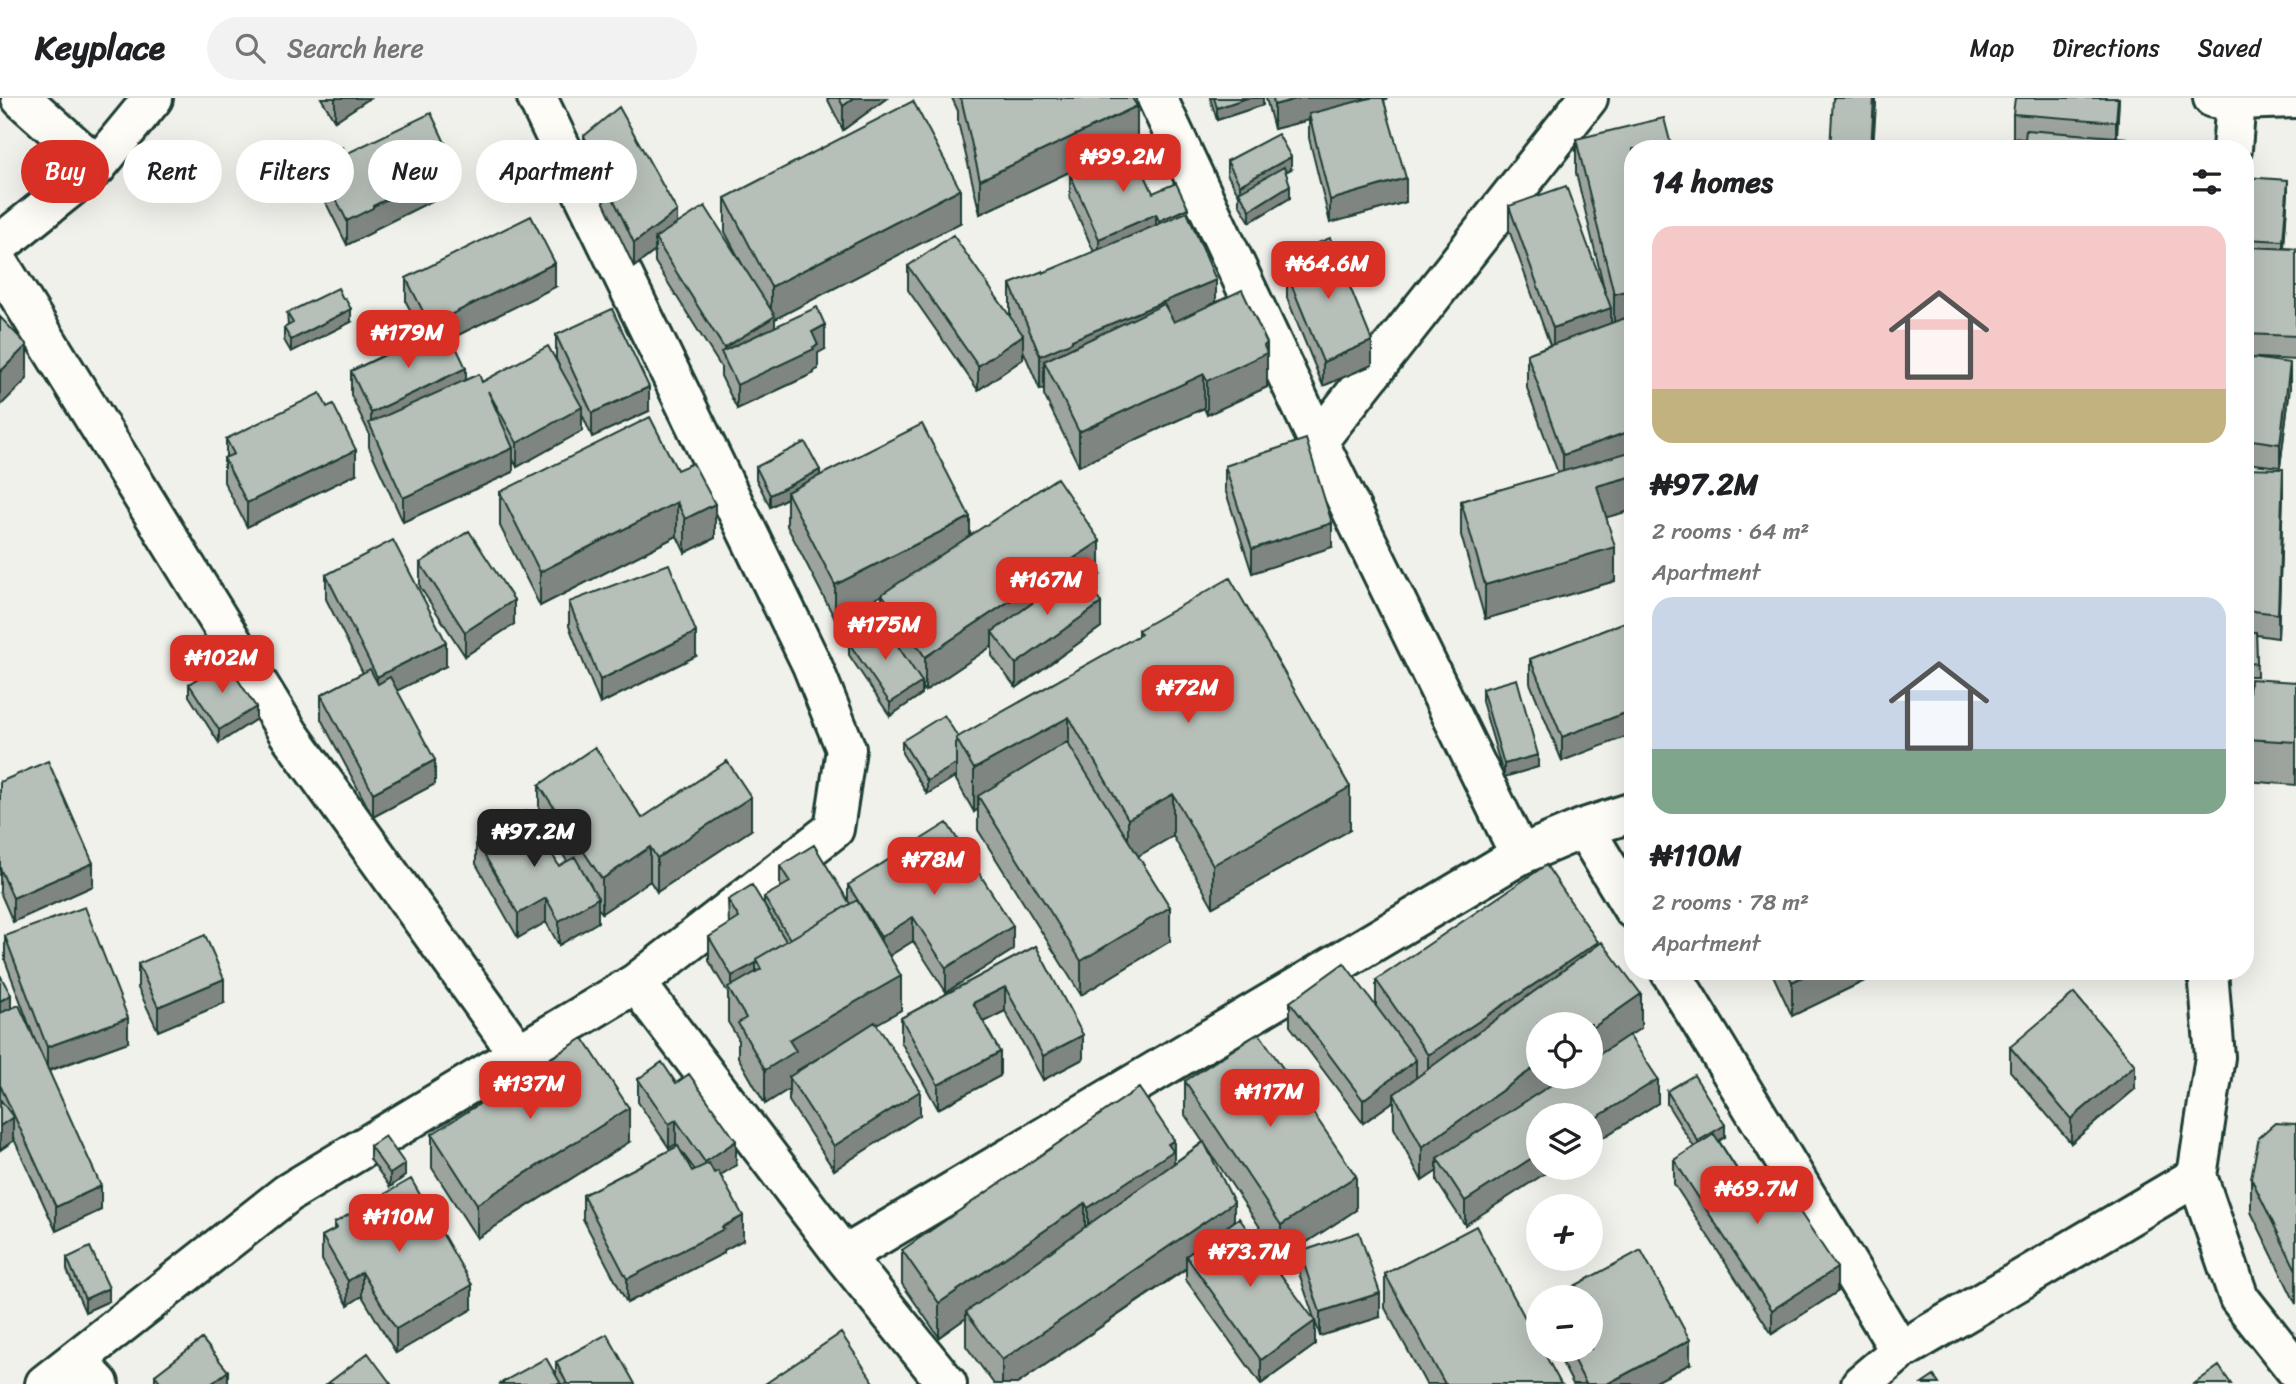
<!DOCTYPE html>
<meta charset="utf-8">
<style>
:root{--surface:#fff;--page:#f2f2f2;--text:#202124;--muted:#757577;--line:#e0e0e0;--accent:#d93025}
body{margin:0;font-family:Sriracha,sans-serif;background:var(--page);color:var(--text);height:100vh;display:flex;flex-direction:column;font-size:26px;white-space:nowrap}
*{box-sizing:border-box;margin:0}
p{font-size:23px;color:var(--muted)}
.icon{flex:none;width:38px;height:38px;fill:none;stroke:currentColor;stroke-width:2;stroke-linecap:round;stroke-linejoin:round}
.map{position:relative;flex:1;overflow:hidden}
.drawer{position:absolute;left:1624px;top:42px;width:630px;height:840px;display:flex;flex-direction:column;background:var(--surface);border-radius:28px;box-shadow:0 7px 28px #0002}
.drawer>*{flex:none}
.hud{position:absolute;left:21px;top:42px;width:665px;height:63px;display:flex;gap:14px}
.fabs{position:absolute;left:1526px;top:914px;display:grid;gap:14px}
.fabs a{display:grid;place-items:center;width:77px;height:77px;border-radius:50%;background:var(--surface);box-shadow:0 7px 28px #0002;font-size:35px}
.price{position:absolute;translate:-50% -60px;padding:0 16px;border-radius:14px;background:var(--accent);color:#fff;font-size:23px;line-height:46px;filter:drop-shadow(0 2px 4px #0008)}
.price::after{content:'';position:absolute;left:50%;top:42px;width:21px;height:16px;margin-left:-10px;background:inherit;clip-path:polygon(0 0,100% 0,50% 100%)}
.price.current{background:#222;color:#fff}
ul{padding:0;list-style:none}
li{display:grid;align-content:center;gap:14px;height:371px;padding:0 28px}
li span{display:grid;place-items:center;height:217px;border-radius:21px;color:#555}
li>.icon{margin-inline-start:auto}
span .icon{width:126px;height:126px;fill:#fffc;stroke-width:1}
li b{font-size:30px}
h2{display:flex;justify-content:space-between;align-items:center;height:84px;padding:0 28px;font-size:30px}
.pill{padding:0 24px;border-radius:32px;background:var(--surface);box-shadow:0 7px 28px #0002;font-size:24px;line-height:63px}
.pill.current{background:var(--accent);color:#fff}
header{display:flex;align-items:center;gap:42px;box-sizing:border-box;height:98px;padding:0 35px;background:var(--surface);border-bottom:2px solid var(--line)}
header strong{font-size:33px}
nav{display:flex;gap:38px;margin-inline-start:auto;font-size:24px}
.search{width:490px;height:63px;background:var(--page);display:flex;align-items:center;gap:18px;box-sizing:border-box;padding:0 24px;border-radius:38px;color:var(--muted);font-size:26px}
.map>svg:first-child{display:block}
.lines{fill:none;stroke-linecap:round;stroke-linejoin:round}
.street-casing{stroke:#1f3d34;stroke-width:44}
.secondary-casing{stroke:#1f3d34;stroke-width:44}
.street{stroke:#fdfcf7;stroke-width:38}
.secondary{stroke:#fdfcf7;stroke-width:38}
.wall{fill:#9da49e;stroke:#1f3d34;stroke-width:2;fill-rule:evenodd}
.shaded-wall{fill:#7f8681;stroke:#1f3d34;stroke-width:2}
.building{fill:#b6bfb8;stroke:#1f3d34;stroke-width:2}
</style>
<header>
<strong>Keyplace</strong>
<div class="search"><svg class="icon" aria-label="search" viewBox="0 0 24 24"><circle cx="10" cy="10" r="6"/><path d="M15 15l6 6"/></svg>Search here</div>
<nav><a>Map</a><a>Directions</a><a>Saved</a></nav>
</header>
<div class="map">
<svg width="2296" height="1286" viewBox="0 0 2296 1286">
<rect width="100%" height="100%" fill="#f0f1eb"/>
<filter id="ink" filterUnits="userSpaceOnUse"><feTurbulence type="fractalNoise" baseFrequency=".0143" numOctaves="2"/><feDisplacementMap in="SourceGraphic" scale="14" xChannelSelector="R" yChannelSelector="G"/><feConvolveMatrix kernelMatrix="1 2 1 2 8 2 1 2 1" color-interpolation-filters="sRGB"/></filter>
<g filter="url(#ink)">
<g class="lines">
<defs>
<path id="street" d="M21,0L97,68
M1157,0L1318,343L1520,757
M2213,0L2236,2L2296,0
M2232,51L2236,2
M0,167L289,636L518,955
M1318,343L1588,0
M2245,606L2296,608
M1584,730L1633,811
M1670,873L1900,1253
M2208,873L2215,959L2197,1078L2239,1200L2296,1272
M636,885L844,1158L947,1286
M844,1158L1520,757L1584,730L1633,714
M77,1263L99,1286
M45,1286L288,1095L636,885L834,731L846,651L812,567L537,0
M1861,1286L1900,1253L2197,1078"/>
<path id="secondary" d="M0,146L97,68L153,0"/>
</defs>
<use href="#street" class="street-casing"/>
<use href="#secondary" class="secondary-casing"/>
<use href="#street" class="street"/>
<use href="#secondary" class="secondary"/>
</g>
<path class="wall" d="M321,0H370L335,23Z
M827,0H887L843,32Z
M952,0H1132L1137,42L980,116L958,24V13Z
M1210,0H1263V7L1217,22Z
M1266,0H1388L1384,2L1406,104L1330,125L1309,40V22L1274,31Z
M2119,0L2117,40L2127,51L2013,40V16Z
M584,38L677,126L743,168L725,134V100L960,125L775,221V229L825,251L818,255V271L814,273V275L737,311L721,278V269L655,164V153L634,169L584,62Z
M1576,41L1633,51V412L1606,419L1615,483L1485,521L1461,437V403L1558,375L1527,290V256L1550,247L1509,132V108L1605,194L1576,75Z
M346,56L456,91L373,132V134L347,147L316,85V61Z
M1227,63L1291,71L1285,74L1290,100L1250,124L1239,106V97L1227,76Z
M1070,76L1153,95L1188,118L1216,204L1267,245V289L1207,317L1204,310L1079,368L1044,297V290L1040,292L1023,252V261L978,292L908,192V168L1010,218V186L1043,175L1094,154L1070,100Z
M2245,79L2288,94L2284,150L2296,151V262L2257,260L2290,289L2280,369L2245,365Z
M1291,156L1372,267L1323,288L1287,200V176L1291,174Z
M406,180L555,189L452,240L466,282L482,284L561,273L556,261V237L649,313L592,339L582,316V333L517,369L513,361V374L403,424L369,349V335L351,297V273L424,238L406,204Z
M287,215L351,224L291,254L284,242V230L288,228Z
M226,341L356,376L247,429L224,384V360L226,359Z
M1225,368L1332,449L1252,475L1225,391Z
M756,369L820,378L970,437L1100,477L1087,485L1101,529L1016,590L992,558V548L925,593L922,590V596L890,618L849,557V545L882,524V497L835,521L787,428V400L770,409L756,381Z
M2245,370L2283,395L2278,540L2256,537L2257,578H2245Z
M677,372L715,440L685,455L677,438L540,508L500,428V394Z
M420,465L514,526L465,558L420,489Z
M326,477L446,568L397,592L435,686L373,719L321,621V597L363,575L326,501Z
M569,504L696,558L600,606L569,528Z
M1633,521L1562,663L1530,585V561Z
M1138,532L1350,732L1213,809L1173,738L1138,758L1170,843L1081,897L978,732V711L974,714L956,682V678L927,696L902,655V643L958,639L1138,538Z
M2296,584V687L2246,683V641Z
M189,586L256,621L219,645L189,598Z
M1482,591L1538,669L1504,679L1482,603Z
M0,684L93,788L13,824L0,794Z
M539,687L642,720L751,732L657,794L650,783L602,815L598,810V824L559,847L546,824L518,840L476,766V742L559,768L567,763L539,721Z
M780,768L848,803V787L1013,852L946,894L913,843L889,858L901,912L876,926L920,1017L834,1072L789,1003V991L765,1006L738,959V940L728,924V895L709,863V839L729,827L728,802L764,807V799L780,790ZM831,953L796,975V973Z
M5,838L128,944L49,973L101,1112L56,1133L13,1039V1043L0,1052V877L11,910L37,948L5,862Z
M1598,847L1641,930L1629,937L1658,1005L1591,1047V1017L1465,1127L1437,1084V1073L1422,1083L1394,1030V1003L1363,1025L1290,928V904L1376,909V882Z
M1036,848L1083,961L1043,982L1005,913L983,924L1000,978L938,1011L901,944V920Z
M138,866L224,905L158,933L138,890Z
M1771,873H1885L1792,918Z
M2149,873H2177V875Z
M2010,949L2135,991L2071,1045L2010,973Z
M638,981L676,985L736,1067L721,1077L743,1142L724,1152V1155L627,1205L583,1121V1097L678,1048L676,1046L669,1050L638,1004ZM681,1053L695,1072L692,1073Z
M1185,983L1356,1112L1281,1161L1206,1048L1234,1124L1315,1247L1261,1286L1186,1182V1171L1017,1286H994L966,1248V1220L939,1239L902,1186V1152L1174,1065L1203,1044L1185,1017Z
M1667,993L1725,1039L1719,1043L1761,1109L1837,1194L1772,1236L1674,1086V1062L1694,1049L1667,1006Z
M2296,1026V1206L2251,1114V1080Z
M432,1036L629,1044L477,1140L432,1070Z
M370,1048L405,1078L390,1089L370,1061Z
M334,1125L472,1211L396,1255L362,1198L348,1207L322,1162V1138L334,1132Z
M1300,1154L1380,1219L1320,1238L1300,1178Z
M67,1160L109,1203L85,1214L67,1172Z
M1385,1176L1561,1286H1426L1385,1210Z
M1555,1251H1591L1690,1266L1652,1286H1573Z
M556,1264L635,1286H499L556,1277Z
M155,1277L228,1286H155Z"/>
<path class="shaded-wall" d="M335,0H370L335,23Z
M854,0H887L843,32V8Z
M1247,0H1263V7L1217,22V10Z
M1300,0H1388L1310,21L1309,16V22L1274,31V7Z
M1874,0H1876V7L1873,51H1871Z
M2118,0H2119L2116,48V24Z
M1137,8V42L980,116V82Z
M1291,59V71L1242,99L1240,96V87Z
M456,68V91L373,132V134L347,147V123L373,108Z
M1406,80V104L1330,125V102Z
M2288,82V94L2283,156V143Z
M1290,87V100L1250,124V112Z
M960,91V125L775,221V242L724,261V250L771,221V189Z
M1188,110V134L1159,147V123Z
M677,113V137L655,140V153L634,169V145Z
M1156,116V140L1099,165V141Z
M555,165V189L430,251V227Z
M1216,182V216L1044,263V290L1040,292V258L1072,242Z
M1633,191V225L1614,230V196Z
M1611,210V234L1553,254V230Z
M351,211V224L291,254V242Z
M825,227V251L818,255V271L814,273V275L737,311V287L812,234Z
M1023,237V261L978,292V268Z
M1372,243V267L1323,288V264Z
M1267,245V289L1207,317V283Z
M27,247V281L0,308V274Z
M2290,265V289L2280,369V346Z
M466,270V294L371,329V315Z
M1204,276V310L1079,368V334Z
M649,289V313L592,339V315Z
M582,309V333L517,369V345Z
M1633,332V366L1563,391V357Z
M513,350V374L403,424V400Z
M356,352V376L247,429V405Z
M2283,371V395L2278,540V516Z
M820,372V384L787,394V400L770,409V397Z
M1633,378V412L1597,422V388Z
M677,404V438L540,508V474Z
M715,406V440L685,455V421Z
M970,419V453L835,521V487Z
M1332,425V449L1252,475V451Z
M1100,443V477L999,543L992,534V548L925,593V559Z
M1615,449V483L1485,521V487Z
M514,502V526L465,558V534Z
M1101,505V529L1016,590V566Z
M696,534V558L600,606V582Z
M446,544V568L377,603V579Z
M922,584V596L890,618V605Z
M256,609V621L219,645V632Z
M1633,612V636L1562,663V639Z
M1069,619V661L978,698V711L974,714V671Z
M1538,657V669L1504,679V666Z
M435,662V686L373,719V695Z
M956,666V678L927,696V683Z
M1350,689V732L1213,809V767Z
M1173,696V738L1128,764V721Z
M751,699V732L657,794V760Z
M650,749V783L602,815V781Z
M93,765V788L13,824V800Z
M546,800V824L518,840V816Z
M598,800V824L559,847V823Z
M1170,809V843L1081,897V863Z
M913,819V843L881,863V839Z
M1013,828V852L946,894V870Z
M1598,844V878L1428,991V957Z
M756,865V889L732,897V878Z
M1814,873H1885L1792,918V884Z
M901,878V912L796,973V987L789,979V991L765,1006V972L789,942Z
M224,881V905L158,933V909Z
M1005,889V913L973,929V905Z
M1641,896V930L1591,964V931Z
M11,897V921L0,927V903Z
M128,920V944L47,973V949Z
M1083,937V961L1043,982V958Z
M1000,954V978L938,1011V987Z
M1416,962V986L1394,996V1003L1363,1025V1002Z
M1538,967V978H1571L1437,1060V1073L1422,1083V1049Z
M2135,967V991L2071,1045V1021Z
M1658,981V1005L1591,1047V1023Z
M920,993V1017L834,1072V1048Z
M629,1010V1044L477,1140V1106Z
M13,1019V1043L0,1052V1028Z
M676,1022V1046L669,1050V1026Z
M1725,1027V1039L1698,1055V1043Z
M1174,1042V1076L1088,1144V1110Z
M736,1043V1067L705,1087V1064Z
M1538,1056V1069H1555L1465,1127V1103Z
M405,1066V1078L390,1089V1076Z
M1356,1078V1112L1281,1161V1127Z
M101,1088V1112L56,1133V1109Z
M1234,1104V1138L1186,1158V1170L1017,1286H1002V1262Z
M1085,1105V1139L966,1214V1220L939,1239V1205Z
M743,1118V1142L724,1152V1155L627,1205V1181Z
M1837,1170V1194L1772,1236V1212Z
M362,1174V1198L348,1207V1183Z
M472,1187V1211L396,1255V1231Z
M109,1190V1203L85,1214V1201Z
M1380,1195V1219L1320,1238V1214Z
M1315,1223V1247L1261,1286V1262Z
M1690,1242V1266L1652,1286H1607Z
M228,1273V1286H211Z"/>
<path class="building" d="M839,0H854L843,8Z
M961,0H1132L1137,8L980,82Z
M1214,0H1247L1217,10Z
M1273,0H1300L1274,7Z
M1370,0H1383L1406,80L1330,102L1309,16Z
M1833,0H1874L1871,51H1830Z
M2015,0H2118L2116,24L2013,16Z
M913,3L960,91L771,189L725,100Z
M619,9L677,113L634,145L584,38Z
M431,15L456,68L373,108V110L347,123L316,61L343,49L346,56Z
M1664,20L1672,51H1633V191L1614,196L1576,41Z
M2026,32L2127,40L2126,51H2024Z
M1278,36L1291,59L1240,87L1227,63Z
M1132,49L1153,95L1176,85L1188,110L1159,123L1156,116L1099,141L1070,76Z
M1284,69L1290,87L1250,112L1239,94Z
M2245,79L2288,82L2283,143L2245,141Z
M1566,88L1611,210L1553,230L1509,108Z
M705,108L775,218L724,250L655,140Z
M1187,114L1216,182L1072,242V244L1040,258L1010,186L1043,173V175Z
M531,118L555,165L430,227L406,180Z
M953,137L1023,237L978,268L908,168Z
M1330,140L1372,243L1323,264L1287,176L1298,172L1291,156Z
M2245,149L2296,151V238L2245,236Z
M338,190L343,201L345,200L351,211L291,242L284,230L293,225L287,215Z
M1242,192L1267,245L1264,248L1267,255L1207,283L1204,276L1079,334L1044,263L1164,206L1174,224Z
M817,209L825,227L812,234L818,247L813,249L814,251L737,287L721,254Z
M612,211L649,289L592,315L556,237Z
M1633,217V332L1563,357L1527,256Z
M0,219L27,247L0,274Z
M446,228L466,270L371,315L351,273Z
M548,248L582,309L517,345L488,293L513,350L403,400L369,325L479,276L482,284Z
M2245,259L2290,265L2280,346L2245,341Z
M320,295L327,309L333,306L356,352L247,405L224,360L234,356L226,341Z
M650,319L677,372L693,365L715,406L685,421L677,404L540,474L500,394Z
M922,326L970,419L835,487L787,394Z
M1306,341L1332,425L1252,451L1225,368Z
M805,344L820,372L770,397L756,369Z
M1633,353V378L1597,388L1615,449L1485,487L1461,403Z
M2245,370L2283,371L2278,516L2245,512Z
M1057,380L1100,443L925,559L882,496Z
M469,433L514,502L465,534L420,465Z
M393,442L446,544L377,579L326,477Z
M669,466L696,534L600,582L569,504Z
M1078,472L1101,505L1016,566L992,534Z
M1230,480L1350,689L1213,767L1173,696L1128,721L1069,619L974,671L956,640L1141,536L1138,532Z
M1633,521V612L1562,639L1530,561Z
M881,523L922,584L890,605L849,545Z
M2245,534H2256L2257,565L2245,566Z
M225,562L256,609L219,632L189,586Z
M370,571L378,586L390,579L435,662L373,695L321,597Z
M1517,581L1538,657L1504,666L1482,591Z
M2250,581L2296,584V644L2246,641Z
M944,617L958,639L956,640V666L927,683L902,643Z
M1067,644L1170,809L1081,863L978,698Z
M595,649L642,720L727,663L751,699L657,760L650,749L602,781L539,687Z
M48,663L93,765L13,800L0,770V684Z
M527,713L559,768L575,759L598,800L559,823L546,800L518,816L476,742Z
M947,725L1013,828L946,870L913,819L881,839L848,787Z
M814,747L850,806L790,841L764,799L790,784L780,768Z
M1546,767L1598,844L1428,957L1376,882Z
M752,787L786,843L756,861V865L732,878L709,839L739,820L728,802Z
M857,802L901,878L789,942L796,953L765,972L738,925L746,920L728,890L761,871L756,861Z
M85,809L128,920L47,949L5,838Z
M205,837L224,881L158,909L138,866Z
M1602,844L1641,896L1591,931V926H1538V967L1422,1049L1394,996Z
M1036,848L1083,937L1043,958L1005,889L973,905L1000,954L938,987L901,920Z
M1344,865L1416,962L1363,1002L1290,904Z
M1787,873H1814L1792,884Z
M0,877L11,897L0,903Z
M2074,895L2135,967L2071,1021L2010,949Z
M19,907L101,1088L56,1109L0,987V915Z
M875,924L920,993L834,1048L789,979Z
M1259,935L1356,1078L1281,1127L1185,983Z
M1629,937L1658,981L1591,1023V1017H1538V1056L1465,1103L1437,1060L1565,978H1591V962Z
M583,940L629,1010L477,1106L432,1036Z
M662,964L676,985L689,976L736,1043L705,1064L676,1022L669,1026L638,981Z
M1694,977L1725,1027L1698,1043L1667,993Z
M1139,990L1174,1042L1168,1046L1173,1053L1088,1110L1085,1105L939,1205L902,1152Z
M0,1001L13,1019L0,1028Z
M2275,1025L2296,1026V1172L2251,1080L2259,1039Z
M1714,1036L1761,1109L1786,1093L1837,1170L1772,1212L1674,1062Z
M385,1038L405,1066L390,1076L370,1048Z
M1204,1044L1234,1104L1002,1262L966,1214Z
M678,1048L692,1073L709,1065L714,1075L718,1073L743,1118L722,1129L724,1131L627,1181L583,1097Z
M411,1081L472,1187L396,1231L362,1174L348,1183L322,1138L337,1130L334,1125Z
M1239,1120L1315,1223L1261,1262L1186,1158Z
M1476,1128L1538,1244V1251H1542L1561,1286H1445L1385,1176Z
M1359,1134L1380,1195L1320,1214L1300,1154Z
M90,1149L109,1190L85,1201L67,1160Z
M1641,1152L1690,1242L1607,1286H1586L1568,1251H1591V1199H1554Z
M841,1235L875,1286H765Z
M607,1236L635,1286H567L556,1264Z
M202,1241L228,1273L211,1286H162L155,1277Z
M368,1255L391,1286H327Z
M546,1260L561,1286H499Z
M2219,1268L2231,1286H2194Z
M1934,1278L1939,1286H1922Z"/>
</g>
</svg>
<div class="fabs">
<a><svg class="icon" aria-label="locate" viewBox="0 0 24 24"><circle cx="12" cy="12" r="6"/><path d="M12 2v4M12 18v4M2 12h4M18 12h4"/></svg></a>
<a><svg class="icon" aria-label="layers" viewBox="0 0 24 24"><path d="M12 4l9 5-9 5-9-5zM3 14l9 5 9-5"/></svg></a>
<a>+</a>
<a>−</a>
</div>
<b class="price" style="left:1123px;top:96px">₦99.2M</b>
<b class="price" style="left:1328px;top:203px">₦64.6M</b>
<b class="price" style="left:408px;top:272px">₦179M</b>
<b class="price" style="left:1047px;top:519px">₦167M</b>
<b class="price" style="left:885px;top:564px">₦175M</b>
<b class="price" style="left:222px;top:597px">₦102M</b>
<b class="price" style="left:1188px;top:627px">₦72M</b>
<b class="price current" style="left:534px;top:771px">₦97.2M</b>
<b class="price" style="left:934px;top:799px">₦78M</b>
<b class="price" style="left:530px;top:1023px">₦137M</b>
<b class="price" style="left:1270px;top:1031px">₦117M</b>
<b class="price" style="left:1757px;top:1128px">₦69.7M</b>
<b class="price" style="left:399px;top:1156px">₦110M</b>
<b class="price" style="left:1250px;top:1191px">₦73.7M</b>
<div class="hud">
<a class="pill current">Buy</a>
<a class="pill">Rent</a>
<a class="pill">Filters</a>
<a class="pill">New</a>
<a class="pill">Apartment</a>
</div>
<section class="drawer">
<h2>14 homes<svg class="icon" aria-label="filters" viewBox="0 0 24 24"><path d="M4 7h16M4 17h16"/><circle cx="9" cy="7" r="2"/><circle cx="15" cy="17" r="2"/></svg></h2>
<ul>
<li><span style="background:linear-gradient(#f6c9c9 75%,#c2b280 0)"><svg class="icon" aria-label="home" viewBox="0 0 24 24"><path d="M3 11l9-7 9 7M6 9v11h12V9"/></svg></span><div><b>₦97.2M</b><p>2 rooms · 64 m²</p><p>Apartment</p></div></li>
<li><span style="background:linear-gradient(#c9d6e8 70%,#7fa58c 0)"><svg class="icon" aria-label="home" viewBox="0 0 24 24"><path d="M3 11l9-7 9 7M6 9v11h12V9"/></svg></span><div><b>₦110M</b><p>2 rooms · 78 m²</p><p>Apartment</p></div></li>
</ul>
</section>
</div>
